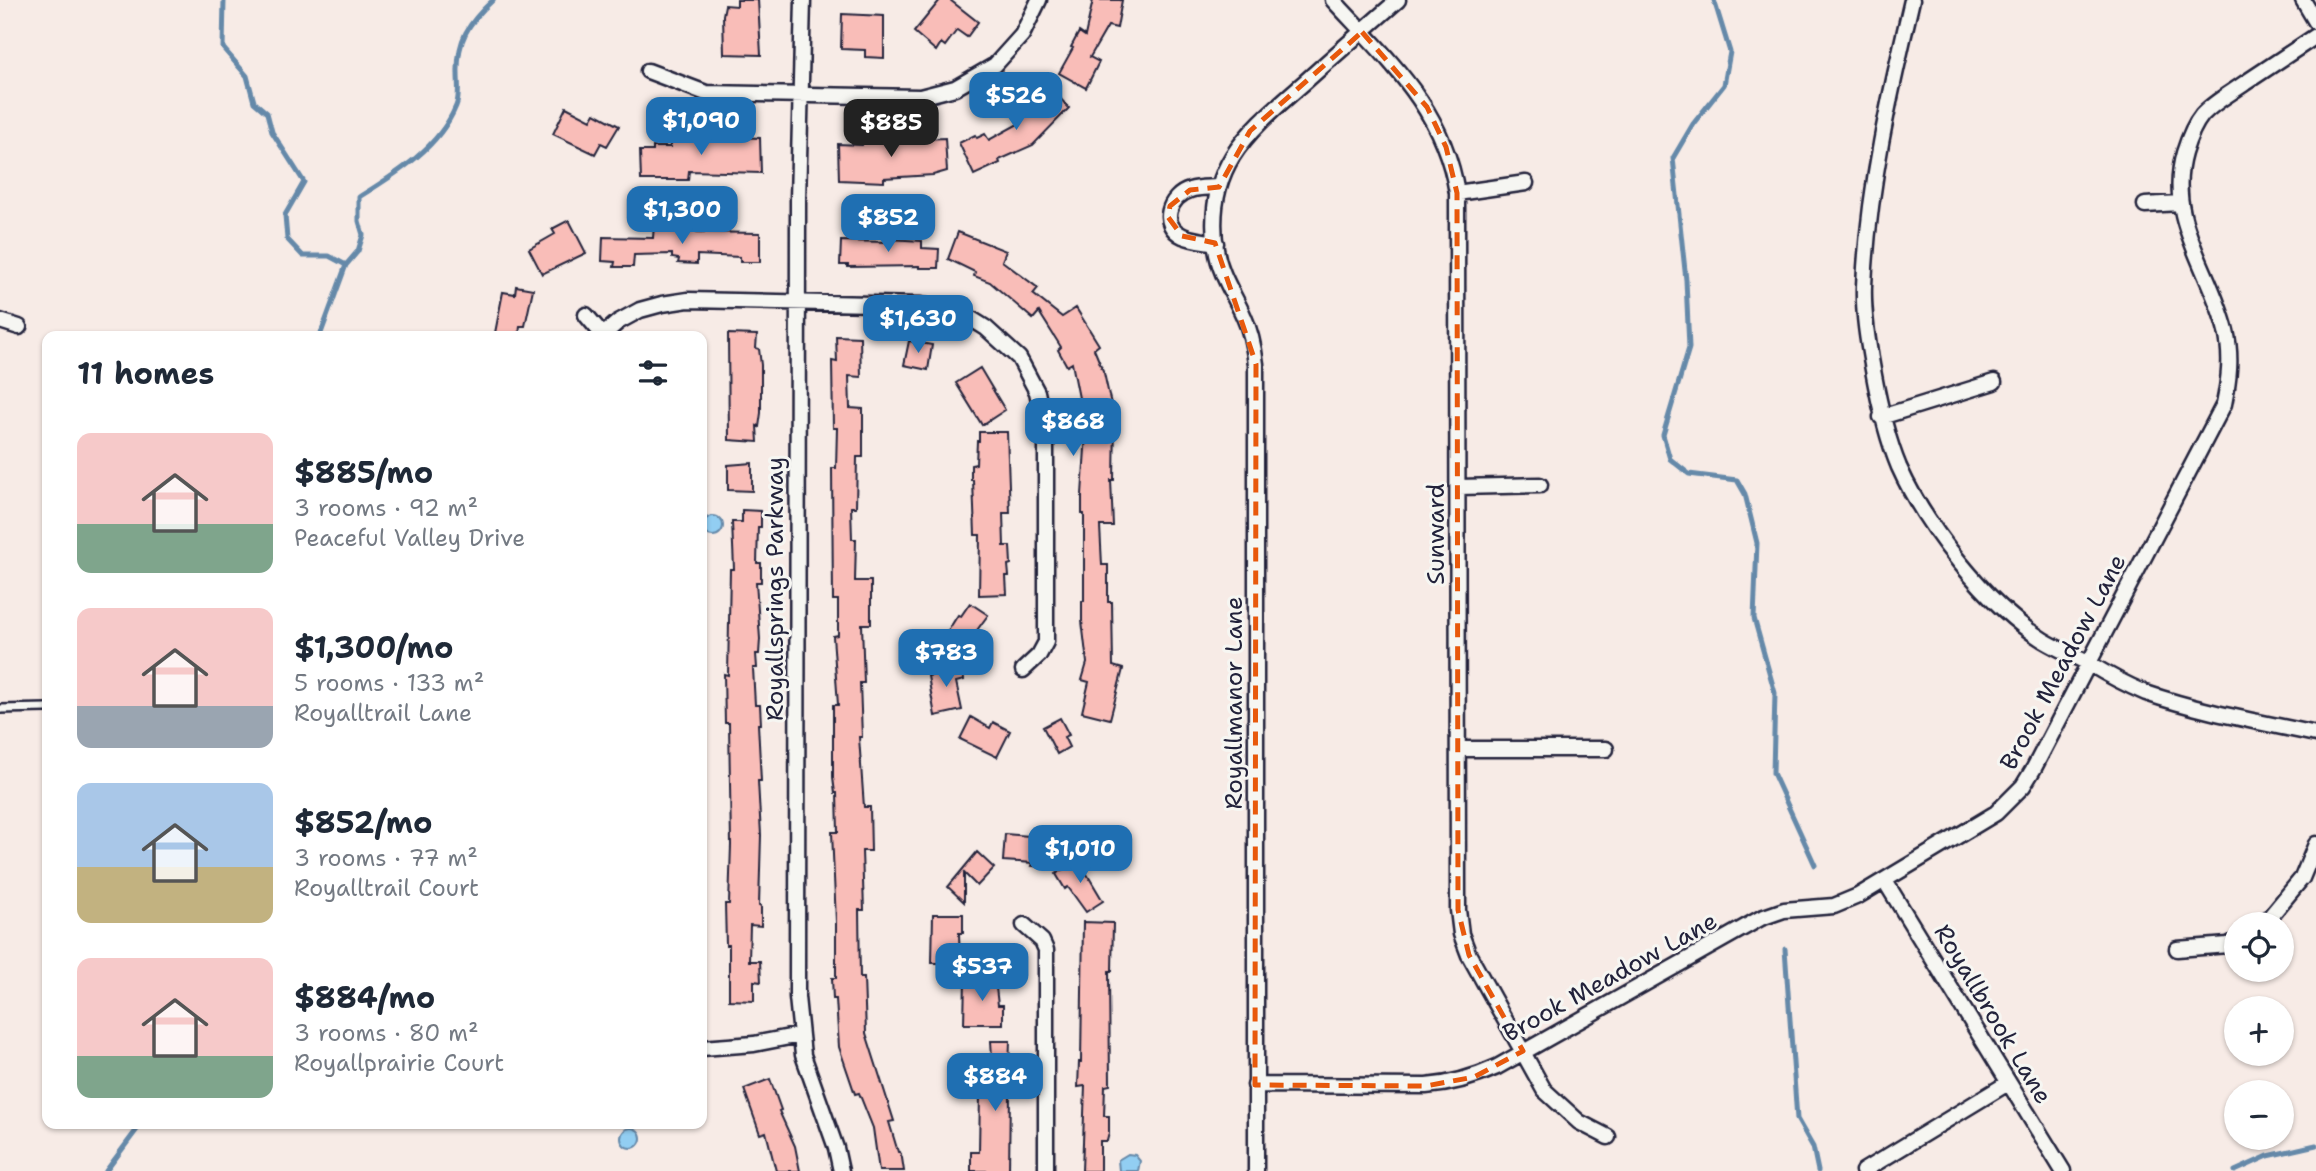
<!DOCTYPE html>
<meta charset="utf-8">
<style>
:root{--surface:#fff;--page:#f2f2f3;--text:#1f2937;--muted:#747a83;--accent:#1f6fb2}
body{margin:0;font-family:"Shantell Sans",sans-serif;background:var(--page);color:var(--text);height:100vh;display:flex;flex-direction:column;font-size:26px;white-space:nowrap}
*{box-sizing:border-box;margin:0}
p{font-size:23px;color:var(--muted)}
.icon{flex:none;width:38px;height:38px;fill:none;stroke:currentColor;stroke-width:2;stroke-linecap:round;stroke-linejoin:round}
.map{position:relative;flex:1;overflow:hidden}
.panel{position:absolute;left:42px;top:331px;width:665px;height:798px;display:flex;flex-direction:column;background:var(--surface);border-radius:14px;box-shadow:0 2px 5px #0004}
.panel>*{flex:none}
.controls{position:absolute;left:2224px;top:912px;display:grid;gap:14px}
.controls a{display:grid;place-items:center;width:70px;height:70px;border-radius:50%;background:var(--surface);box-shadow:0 2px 5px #0004;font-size:35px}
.price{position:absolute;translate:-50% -60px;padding:0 16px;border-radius:14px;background:var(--accent);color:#fff;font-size:23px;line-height:46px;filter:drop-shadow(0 2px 4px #0008)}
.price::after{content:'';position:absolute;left:50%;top:42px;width:21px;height:16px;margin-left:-10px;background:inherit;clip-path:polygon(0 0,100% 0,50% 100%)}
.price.current{background:#222;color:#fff}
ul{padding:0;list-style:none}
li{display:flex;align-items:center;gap:21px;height:175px;padding:0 35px}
li span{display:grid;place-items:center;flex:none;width:196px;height:140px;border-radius:14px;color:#555}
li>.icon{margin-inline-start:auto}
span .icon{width:84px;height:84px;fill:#fffc;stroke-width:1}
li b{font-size:30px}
h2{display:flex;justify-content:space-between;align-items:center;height:84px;padding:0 35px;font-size:30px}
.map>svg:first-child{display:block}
.water{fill:#92cef2;stroke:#6589a9;stroke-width:2}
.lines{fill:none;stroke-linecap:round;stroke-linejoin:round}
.stream{stroke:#6589a9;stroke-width:5}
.building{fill:#f9bdb8;stroke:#22223b;stroke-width:2}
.lane-casing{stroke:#22223b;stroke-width:12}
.street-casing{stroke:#22223b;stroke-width:19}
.lane{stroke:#f6f6f2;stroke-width:7}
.street{stroke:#f6f6f2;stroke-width:14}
.marked{fill:none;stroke:#e8590c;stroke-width:5;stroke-dasharray:14 9;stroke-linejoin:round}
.labels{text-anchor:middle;stroke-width:6;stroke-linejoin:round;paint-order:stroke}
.street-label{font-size:24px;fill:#22223b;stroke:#f6f6f2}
</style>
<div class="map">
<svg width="2316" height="1171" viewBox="0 0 2316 1171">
<rect width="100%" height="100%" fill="#f7ebe6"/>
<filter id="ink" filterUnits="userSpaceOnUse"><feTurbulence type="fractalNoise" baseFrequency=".0143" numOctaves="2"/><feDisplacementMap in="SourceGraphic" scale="14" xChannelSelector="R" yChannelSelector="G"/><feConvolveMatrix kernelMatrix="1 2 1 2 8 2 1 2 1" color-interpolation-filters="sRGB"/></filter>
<g filter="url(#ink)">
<path class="water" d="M703 526a10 10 0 1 1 20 0a10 10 0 1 1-20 0Z
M621 1138a10 10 0 1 1 20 0a10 10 0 1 1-20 0Z
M1128,1154L1135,1155L1140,1161L1138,1171H1119L1118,1160Z"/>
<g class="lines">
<path class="stream" d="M224,0L223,48L247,76L254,102L267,113L272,132L304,182L285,215L287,239L303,256H329L346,265
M1714,0L1730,52L1724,85L1693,124L1673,158L1686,280L1689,348L1663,435L1670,459L1689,474L1737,480L1745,494L1757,543L1754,618L1775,693L1773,773L1815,865
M320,336L346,265L358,251L363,235L359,221V197C396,174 439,148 456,106C460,97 458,84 458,74C457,40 468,23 493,0
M1785,949L1797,1119L1813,1147L1818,1171
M106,1171L141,1124
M2235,1171L2268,1156L2316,1145"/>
</g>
<path class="building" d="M737,0H758L761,55L724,54L723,15L725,5L737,6Z
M940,0H950L978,22L967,37L957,30L945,46L941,43L936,51L914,32Z
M1093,0H1122L1117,28L1108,26L1090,57L1099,62L1086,88L1059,73L1073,48L1071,47L1079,32L1085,36Z
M842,14L884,16V58L865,57V50L841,49Z
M1047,84L1069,108L1033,145L999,160L1000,163L974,175L959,143L975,135L977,138L985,134L989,140L1020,123L1014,117Z
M566,107L591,120L595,113L619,126L607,146L601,143L595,154L553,134Z
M670,134L760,138L761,173L689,171L688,180H641L640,151H653V147H670Z
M862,137L884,138V141L945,138L947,171L933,175L884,178V182L839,180L838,144L862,145Z
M569,220L586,253L542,274L529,249L555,234L552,229Z
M654,225L697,226V232L760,233V262H740V257L697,255V264L678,263L679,259L672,258V254L634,255L633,267H614L615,262L602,261L603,237L653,238Z
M958,232L1006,251L1002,261L1038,288L1033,294L1062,317L1076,308L1099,345L1094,349L1104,373L1115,422L1114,480H1111L1113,526H1100L1102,565H1108V602H1112L1113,666L1123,669L1110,719L1082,712L1089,682L1082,680L1087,663L1082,621V601H1084V514H1082V495L1086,433L1072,363L1067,366L1058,350L1061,347L1039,312L1033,319L990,282L974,276L975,272L948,259Z
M890,239L922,241V248L939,249L938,268H919V266L848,267V265H840L841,241L890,242Z
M516,286L533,289L525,326H520L519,336L495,333L503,292L515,294Z
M728,334L757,335L756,348L759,349L761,365V413L759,427L757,426L758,442L729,440Z
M836,336L860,337L861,377L849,376L850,408L863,409V457H857L856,507H851L852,539H856L855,581H871V624H862L864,683H860L862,737H859L864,807H870L871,851H862L864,910H859L860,978H864L866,1033L894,1121L889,1122L898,1152H900L902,1158L904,1171H879L873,1128L859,1093L855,1094L839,1047L836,999H833L832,978H836V922L832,832H838L837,793H835L833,777V705H838L833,636L838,635V600H833L832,468H836L837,428H833L832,361L837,362Z
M909,341L932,345L928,370L904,365Z
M980,368L1005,410L982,425L956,383Z
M979,432H1007L1010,513H1003L1004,546H1010L1011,564L1008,565L1009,576H1006L1007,594L979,595L980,535H975L973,480H971V465L976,464L977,441H979Z
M752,463V491L728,490V465Z
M742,510L761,511V527H758L757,563H761V582H756L760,639L759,654H756L757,668H753L755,705H760L761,724H758L761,781H758L761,835L759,905L761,906V926L750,925L749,961H760L761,982L754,981V1001L729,1000V945H726L725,904H729L731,845L729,723H725L724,674L728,675L730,569H734L732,522H742Z
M970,603L988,615L964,648L944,637L958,615L961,616Z
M961,661L964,680L956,682L962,710L935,716L928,676L939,674L938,666Z
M971,717L990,728L993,722L1010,731L997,757L960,739Z
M1060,718L1069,735L1064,737L1069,747L1057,754L1043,727Z
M1005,834L1054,838L1052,868L1032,866L1033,863L1003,861Z
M977,852L994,868L977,886L964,873V902L948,887Z
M1078,859L1103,901L1086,912L1068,887L1065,889L1056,874Z
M933,914H963V933H959L960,963H932Z
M1083,922L1113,923L1112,971H1109L1110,1085L1105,1086L1104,1116H1109V1133L1107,1141H1100V1171H1082L1085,1086L1078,1087L1079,1062H1081Z
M965,979H995L998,1005H1003V1024H964Z
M991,1041H1010L1008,1093H1010L1009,1171H971V1152H979L980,1093H985L984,1057H992Z
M770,1079L781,1110L779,1111L795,1146L800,1171H776L766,1132L760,1134L744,1089Z"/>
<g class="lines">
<defs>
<path id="lane" d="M0,709L47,708"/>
<path id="street" d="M803,0L798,200L797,997L803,1055L836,1148L841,1171
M1333,0C1389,61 1443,107 1457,193L1458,910L1461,934L1469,955L1544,1090L1579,1122L1608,1137
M1912,0C1890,94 1868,189 1864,286C1863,314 1868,343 1873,370C1879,403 1886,436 1899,467C1926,527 1987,605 2043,640C2058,649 2074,656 2090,664C2108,675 2127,685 2146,693C2201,712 2260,722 2316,734
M2303,0L2316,22
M648,71L706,93L920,97L955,88L995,65L1022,35L1039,0
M1457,193L1526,183
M2145,205L2180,203
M1216,243C1206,241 1192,240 1183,236C1159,225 1169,196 1190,190C1199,187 1209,188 1218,187
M586,315L603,335
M0,321L19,327
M602,336L618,322L640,310L662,304L688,300L921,305L950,310L970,318L986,328L1019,358L1037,392L1046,432V642L1039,655L1023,670
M1881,417L1994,382
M1459,487L1540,485
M1458,749H1606
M1885,881L2063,1171
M2264,924L2302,878L2316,844
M1024,925L1042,941L1046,950V1171
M2177,949L2228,945L2236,941
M702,1048L754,1044L800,1035
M1255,1085L1426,1086C1452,1084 1473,1078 1497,1067L1761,918L1784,910L1834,906L1858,896L1996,813L2023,786L2034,768L2224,404C2229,380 2232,356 2226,331C2211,270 2165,219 2184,153C2188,140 2193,126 2202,115C2214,102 2231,93 2245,83C2269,67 2292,52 2316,36
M1256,1171V364C1254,348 1251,332 1244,317C1234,294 1220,275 1216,249C1204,165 1249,131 1306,81C1336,54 1367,27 1398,0
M1863,1171L2008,1083"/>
</defs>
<use href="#lane" class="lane-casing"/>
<use href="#street" class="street-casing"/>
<use href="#lane" class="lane"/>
<use href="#street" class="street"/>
</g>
</g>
<path class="marked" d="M1362,32L1427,107L1446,147L1457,193L1458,910L1469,955L1523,1051L1474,1077L1426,1086L1255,1085L1256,364L1215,243L1182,236L1168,217L1170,206L1190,190L1219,187L1250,131Z"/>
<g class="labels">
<g class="street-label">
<text transform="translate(1436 534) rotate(-90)" y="8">Sunward</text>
<text transform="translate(775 589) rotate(-90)" y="8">Royallsprings Parkway</text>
<text transform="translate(2063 662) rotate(-62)" y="8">Brook Meadow Lane</text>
<text transform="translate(1234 703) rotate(-90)" y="8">Royallmanor Lane</text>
<text transform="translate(1610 977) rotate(-29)" y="8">Brook Meadow Lane</text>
<text transform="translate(1993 1014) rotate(59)" y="8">Royallbrook Lane</text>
</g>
</g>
</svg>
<div class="controls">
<a><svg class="icon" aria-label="locate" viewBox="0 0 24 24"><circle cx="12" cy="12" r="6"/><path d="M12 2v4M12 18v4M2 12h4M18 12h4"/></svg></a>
<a>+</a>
<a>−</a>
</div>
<b class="price" style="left:1016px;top:132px">$526</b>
<b class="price" style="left:701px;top:157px">$1,090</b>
<b class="price current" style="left:891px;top:159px">$885</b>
<b class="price" style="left:682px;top:246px">$1,300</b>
<b class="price" style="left:888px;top:254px">$852</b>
<b class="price" style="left:918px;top:355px">$1,630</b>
<b class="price" style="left:1073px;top:458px">$868</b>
<b class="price" style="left:946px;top:689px">$783</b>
<b class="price" style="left:1080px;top:885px">$1,010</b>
<b class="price" style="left:982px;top:1003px">$537</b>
<b class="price" style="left:995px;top:1113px">$884</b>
<section class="panel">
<h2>11 homes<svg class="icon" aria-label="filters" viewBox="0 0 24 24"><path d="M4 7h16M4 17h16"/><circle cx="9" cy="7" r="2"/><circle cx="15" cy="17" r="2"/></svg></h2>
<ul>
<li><span style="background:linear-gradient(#f6c9c9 65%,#7fa58c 0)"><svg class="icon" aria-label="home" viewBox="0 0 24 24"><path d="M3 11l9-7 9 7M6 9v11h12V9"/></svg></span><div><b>$885/mo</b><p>3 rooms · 92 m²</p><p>Peaceful Valley Drive</p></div></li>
<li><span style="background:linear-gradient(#f6c9c9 70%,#9aa5b1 0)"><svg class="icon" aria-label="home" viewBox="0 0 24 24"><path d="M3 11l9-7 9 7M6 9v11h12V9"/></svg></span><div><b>$1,300/mo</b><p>5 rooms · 133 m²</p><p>Royalltrail Lane</p></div></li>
<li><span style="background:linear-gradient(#a9c7e8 60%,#c2b280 0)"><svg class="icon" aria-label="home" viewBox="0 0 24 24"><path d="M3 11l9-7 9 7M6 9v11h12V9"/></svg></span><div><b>$852/mo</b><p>3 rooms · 77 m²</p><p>Royalltrail Court</p></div></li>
<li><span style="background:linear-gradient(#f6c9c9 70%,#7fa58c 0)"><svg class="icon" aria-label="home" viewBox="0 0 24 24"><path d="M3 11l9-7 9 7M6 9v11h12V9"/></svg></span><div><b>$884/mo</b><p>3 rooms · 80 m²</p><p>Royallprairie Court</p></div></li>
</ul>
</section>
</div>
